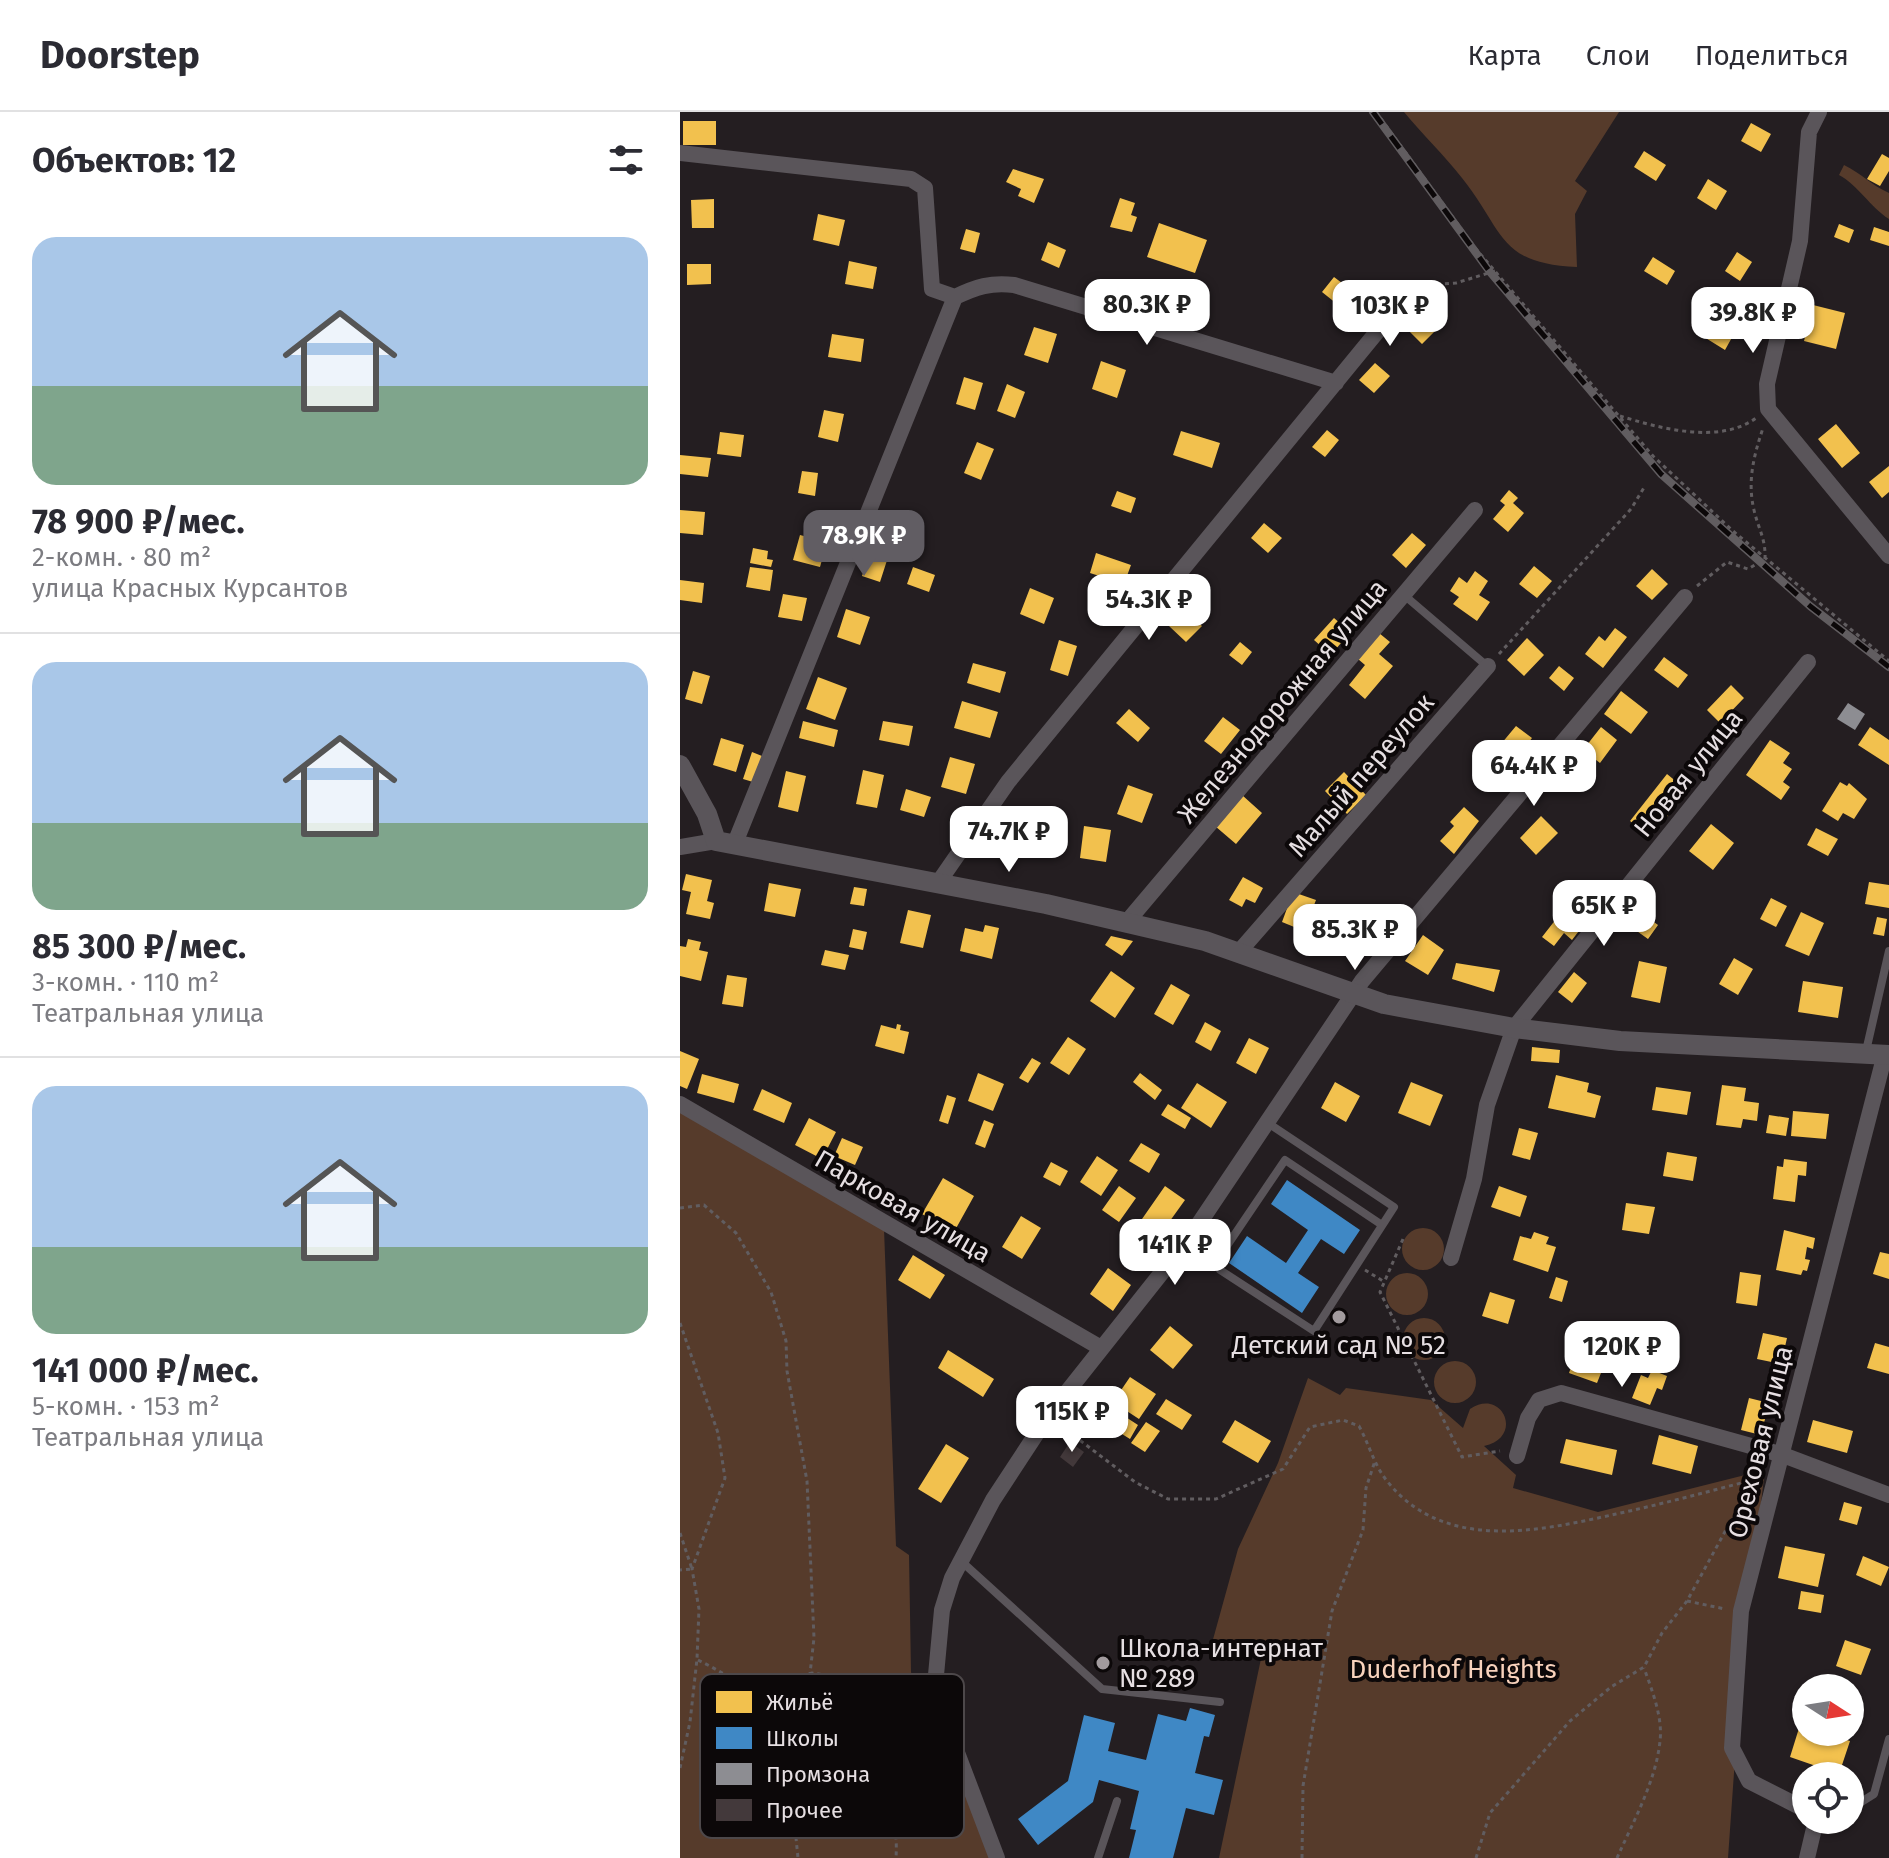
<!DOCTYPE html>
<html lang="ru">
<meta charset="utf-8">
<style>
:root{--surface:#fff;--page:#f7f7f7;--text:#2b2b33;--muted:#7c7c81;--line:#e1e1e2;--accent:#615d63}
body{margin:0;font-family:"Fira Sans",sans-serif;background:var(--page);color:var(--text);height:100vh;display:flex;flex-direction:column;font-size:30px;white-space:nowrap}
*{box-sizing:border-box;margin:0}
p{font-size:26px;color:var(--muted)}
.icon{flex:none;width:44px;height:44px;fill:none;stroke:currentColor;stroke-width:2;stroke-linecap:round;stroke-linejoin:round}
.map{position:relative;flex:1;overflow:hidden}
.panel{display:flex;flex-direction:column;background:var(--surface);width:680px}
.panel>*{flex:none}
.needle{width:52px;rotate:102deg}
.buttons{position:absolute;left:1112px;top:1562px;display:grid;gap:16px}
.buttons a{display:grid;place-items:center;width:72px;height:72px;border-radius:50%;background:var(--surface);box-shadow:0 2px 6px #0004;font-size:40px}
.price{position:absolute;translate:-50% -68px;padding:0 18px;border-radius:16px;background:#fff;color:#222;font-size:26px;line-height:52px;filter:drop-shadow(0 2px 4px #0008)}
.price::after{content:'';position:absolute;left:50%;top:48px;width:24px;height:18px;margin-left:-12px;background:inherit;clip-path:polygon(0 0,100% 0,50% 100%)}
.price.on{background:var(--accent);color:#fff}
ul{padding:0;list-style:none}
li{display:grid;align-content:center;gap:16px;height:424px;padding:0 32px}
li+li{border-top:2px solid var(--line)}
li span{display:grid;place-items:center;height:248px;border-radius:24px;color:#555}
li>.icon{margin-inline-start:auto}
span .icon{width:144px;height:144px;fill:#fffc;stroke-width:1}
li b{font-size:34px}
h2{display:flex;justify-content:space-between;align-items:center;height:96px;padding:0 32px;font-size:34px}
header{display:flex;align-items:center;gap:48px;box-sizing:border-box;height:112px;padding:0 40px;background:var(--surface);border-bottom:2px solid var(--line)}
header strong{font-size:38px}
nav{display:flex;gap:44px;margin-inline-start:auto;font-size:28px}
main{display:flex;flex:1;min-height:0}
.map>svg:first-child{display:block}
.green{fill:#563b2b}
.homes{fill:#f2c14e}
.schools{fill:#3f88c5}
.industry{fill:#8d8d92}
.building{fill:#43393b}
.lines{fill:none;stroke-linecap:round;stroke-linejoin:round}
.path{stroke:#615d60;stroke-width:3;stroke-dasharray:4 4;stroke-linecap:butt}
.service{stroke:#5a555a;stroke-width:8}
.minor{stroke:#5a555a;stroke-width:16}
.tertiary{stroke:#5a555a;stroke-width:20}
.rail-casing{stroke:#615d60;stroke-width:8}
.rail{stroke:#0c0809;stroke-width:5;stroke-dasharray:15;stroke-linecap:butt}
.poi-dot{fill:#a29b9e;stroke:#0c0809;stroke-width:3}
.labels{text-anchor:middle;stroke-width:8;stroke-linejoin:round;paint-order:stroke}
.street-label{font-size:26px;fill:#e6dfe2;stroke:#0c0809}
.poi-label{font-size:26px;fill:#e6dfe2;stroke:#0c0809}
.park-label{font-size:26px;fill:#f8d2bc;stroke:#0c0809}
.key{fill:#0c0809;stroke:#4d484a;stroke-width:2}
.key-label{font-size:22px;fill:#e6dfe2}
</style>
<header>
<strong>Doorstep</strong>
<nav><a>Карта</a><a>Слои</a><a>Поделиться</a></nav>
</header>
<main>
<section class="panel">
<h2>Объектов: 12<svg class="icon" aria-label="filters" viewBox="0 0 24 24"><path d="M4 7h16M4 17h16"/><circle cx="9" cy="7" r="2"/><circle cx="15" cy="17" r="2"/></svg></h2>
<ul>
<li><span style="background:linear-gradient(#a9c7e8 60%,#7fa58c 0)"><svg class="icon" aria-label="home" viewBox="0 0 24 24"><path d="M3 11l9-7 9 7M6 9v11h12V9"/></svg></span><div><b>78 900 ₽/мес.</b><p>2-комн. · 80 m²</p><p>улица Красных Курсантов</p></div></li>
<li><span style="background:linear-gradient(#a9c7e8 65%,#7fa58c 0)"><svg class="icon" aria-label="home" viewBox="0 0 24 24"><path d="M3 11l9-7 9 7M6 9v11h12V9"/></svg></span><div><b>85 300 ₽/мес.</b><p>3-комн. · 110 m²</p><p>Театральная улица</p></div></li>
<li><span style="background:linear-gradient(#a9c7e8 65%,#7fa58c 0)"><svg class="icon" aria-label="home" viewBox="0 0 24 24"><path d="M3 11l9-7 9 7M6 9v11h12V9"/></svg></span><div><b>141 000 ₽/мес.</b><p>5-комн. · 153 m²</p><p>Театральная улица</p></div></li>
</ul>
</section>
<div class="map">
<svg width="1209" height="1746" viewBox="0 0 1209 1746">
<rect width="100%" height="100%" fill="#241e21"/>
<path class="green" d="M724,0H939L895,69L907,79L895,102L897,155C817,152 824,118 782,66C764,43 743,23 724,0Z
M1164,53C1181,61 1191,73 1209,81V107C1190,95 1178,73 1159,63Z
M0,999L204,1117L216,1434L229,1443L231,1560L233,1567L251,1568L315,1746H0Z
M722 1137a21 21 0 1 1 42 0a21 21 0 1 1-42 0Z
M706 1182a21 21 0 1 1 42 0a21 21 0 1 1-42 0Z
M723 1227a21 21 0 1 1 42 0a21 21 0 1 1-42 0Z
M754 1270a21 21 0 1 1 42 0a21 21 0 1 1-42 0Z
M628,1266L660,1283L666,1276L751,1288L783,1316L790,1297C822,1275 845,1325 804,1334L836,1363L833,1376L918,1400L1085,1358L1062,1547L1048,1746H539L582,1542L532,1531L558,1437L598,1351Z"/>
<path class="homes" d="M3,9H36V33H3Z
M1071,11L1091,22L1081,40L1061,29Z
M964,39L986,53L976,69L954,55Z
M1202,42L1209,46V59L1200,74L1187,67Z
M333,57L364,67L354,91L338,84L341,77L326,70Z
M1028,67L1047,79L1036,98L1017,86Z
M440,86L455,91L451,103L457,105L452,120L430,115Z
M34,87V116H12L11,88Z
M138,102L165,108L159,134L133,128Z
M479,111L527,128L515,161L467,145Z
M1159,112L1174,118L1169,131L1154,125Z
M1194,115L1209,120V134L1190,128Z
M286,117L300,121L295,141L280,137Z
M368,130L386,138L379,156L361,148Z
M1057,140L1072,150L1060,169L1045,159Z
M973,145L995,159L987,173L964,159Z
M169,149L197,155L193,177L165,172Z
M7,152H31V172L7,173Z
M654,165L674,180L662,196L642,180Z
M1133,193L1165,201L1156,237L1124,229Z
M741,205L755,219L742,232L728,218Z
M1033,207L1055,220L1045,238L1024,225Z
M354,215L377,222L368,251L344,243Z
M152,222L184,227L181,250L148,245Z
M421,249L446,258L437,286L412,277Z
M695,251L710,264L694,281L679,268Z
M284,265L303,271L295,298L276,292Z
M327,272L345,280L335,306L317,299Z
M144,298L164,302L158,330L138,325Z
M1156,312L1180,341L1162,356L1138,327Z
M647,318L659,328L645,345L632,335Z
M501,319L540,331L532,356L493,343Z
M40,320L64,323L61,345L37,342Z
M297,330L314,337L301,368L284,361Z
M0,343L31,346L28,365L0,362Z
M1209,354V380L1202,386L1189,370Z
M122,359L138,361L135,384L118,381Z
M829,378L838,386L833,391L844,401L828,420L813,407L825,393L820,389Z
M437,379L456,386L451,401L431,394Z
M0,398L25,400L23,423L0,421Z
M584,411L602,426L588,441L571,426Z
M160,420L170,423L164,448L154,445Z
M732,421L746,433L726,456L712,443Z
M120,423L147,430L140,455L113,448Z
M193,433L210,439L200,470L182,464Z
M73,436L88,439L87,447L93,448L91,455L70,451Z
M416,441L451,453L444,472L410,461Z
M854,454L872,469L857,486L839,472Z
M70,455L93,458L90,479L66,475Z
M233,455L255,463L249,480L227,472Z
M972,457L988,472L972,488L956,474Z
M795,459L808,469L799,483L810,490L797,509L773,492L779,485L770,479L779,465L787,471Z
M0,468L24,471L22,491L0,488Z
M350,476L374,486L364,512L340,502Z
M103,482L127,486L122,509L98,505Z
M166,497L190,505L180,533L157,525Z
M504,497L522,514L506,530L489,514Z
M654,506L670,520L651,543L634,528Z
M935,516L947,525L923,556L905,542L919,524L925,529Z
M699,521L710,530L699,542L713,554L685,587L669,573L685,553L678,547Z
M847,526L864,543L844,564L827,548Z
M379,528L397,534L388,564L370,558Z
M560,530L572,540L562,553L549,543Z
M984,545L1008,563L998,576L974,558Z
M293,551L326,560L320,581L287,571Z
M879,554L894,566L884,579L869,566Z
M13,559L30,564L22,592L5,587Z
M138,565L167,576L155,608L126,597Z
M1051,573L1064,586L1040,611L1027,598Z
M941,579L968,600L951,622L924,602Z
M282,589L318,600L310,626L274,616Z
M449,597L470,616L458,630L436,611Z
M543,605L560,618L541,642L524,629Z
M123,609L158,618L154,635L119,626Z
M203,609L233,614L229,634L199,628Z
M836,614L852,626L837,645L821,632Z
M921,615L937,628L920,651L903,638Z
M1190,615L1209,628V653L1178,633Z
M41,626L64,633L56,660L33,653Z
M1090,628L1110,641L1103,651L1112,657L1103,670L1110,675L1101,688L1066,663Z
M72,640L82,644L73,670L63,667Z
M270,645L295,652L286,682L261,675Z
M183,658L204,663L197,696L176,692Z
M106,659L126,664L118,700L98,695Z
M664,660L686,683L667,702L645,679Z
M987,662L998,671L988,683L998,691L986,706L977,699L962,718L950,709Z
M1160,670L1167,674L1169,671L1187,687L1174,707L1163,701L1158,709L1142,699Z
M448,673L473,682L462,711L437,702Z
M226,677L251,685L244,705L220,698Z
M562,683L582,701L556,732L535,714Z
M784,695L799,709L774,742L760,729L774,714L770,710Z
M341,700L366,705L358,739L333,734Z
M861,704L878,721L856,743L840,726Z
M1031,712L1054,731L1033,758L1009,739Z
M404,714L431,718L426,750L400,746Z
M1136,716L1158,727L1148,744L1127,733Z
M6,762L32,768L27,789L34,791L30,807L6,802L11,780L2,778Z
M563,765L583,776L575,791L566,787L562,795L549,788Z
M1189,770L1209,773V796L1185,792Z
M89,771L121,777L115,805L84,799Z
M174,775L187,777L184,794L170,792Z
M613,780L636,788L624,819L602,810Z
M1091,786L1107,794L1096,815L1080,807Z
M957,787L972,798L967,805L978,813L968,827L940,807Z
M891,788L905,798L898,806L905,811L892,828L884,821L874,834L862,825Z
M228,798L251,803L243,836L220,831Z
M1121,800L1144,811L1129,844L1105,834Z
M1197,805L1207,807L1204,824L1193,822Z
M305,813L319,816L312,847L280,839L285,816L303,820Z
M173,817L187,820L183,838L169,835Z
M743,823L764,838L748,863L725,849Z
M431,824L453,829L442,844L425,833Z
M8,827L21,830L19,838L28,840L21,869L0,864V834L6,835Z
M145,838L169,843L165,858L141,853Z
M1054,846L1073,857L1058,883L1039,872Z
M959,849L987,855L980,891L951,885Z
M776,851L820,858L814,880L772,867Z
M431,859L455,876L435,906L410,889Z
M894,860L907,871L892,891L878,880Z
M47,863L67,866L63,895L42,892Z
M1123,869L1163,875L1158,906L1118,900Z
M491,872L510,883L493,913L474,902Z
M525,910L541,919L531,939L515,930Z
M217,912L221,913L220,918L229,920L224,942L195,934L201,913L216,917Z
M388,925L406,937L389,963L370,951Z
M569,926L589,936L576,962L556,951Z
M852,935L880,938L879,951L851,949Z
M0,939L19,947L7,977L0,974Z
M352,946L361,951L348,971L339,966Z
M298,961L324,972L313,999L288,989Z
M460,961L482,978L475,988L453,970Z
M22,962L59,972L54,991L17,981Z
M876,963L909,971L907,980L921,984L915,1006L868,996Z
M655,970L680,984L666,1010L641,996Z
M731,970L763,983L750,1014L718,1001Z
M517,971L547,990L531,1016L501,996Z
M1042,973L1066,976L1064,989L1079,991L1077,1009L1063,1007L1061,1016L1036,1013Z
M976,975L1011,980L1007,1003L972,998Z
M82,977L112,991L104,1011L73,998Z
M267,983L276,986L268,1012L259,1009Z
M488,992L511,1006L505,1017L481,1003Z
M1113,999L1149,1002L1146,1027L1111,1024Z
M1089,1003L1109,1006L1106,1024L1086,1021Z
M129,1006L156,1020L142,1047L115,1033Z
M304,1008L314,1012L305,1036L295,1032Z
M839,1016L858,1021L850,1048L832,1043Z
M162,1026L183,1035L175,1053L154,1044Z
M461,1031L480,1042L469,1061L449,1049Z
M987,1040L1017,1045L1013,1069L983,1064Z
M417,1044L438,1058L421,1084L400,1070Z
M1104,1047L1127,1050L1126,1064L1118,1063L1115,1090L1093,1087L1097,1054L1103,1055Z
M371,1050L388,1059L380,1074L363,1065Z
M263,1066L294,1084L274,1120L242,1102Z
M439,1074L456,1086L439,1110L422,1098Z
M485,1074L505,1088L482,1120L462,1107Z
M819,1074L847,1084L840,1105L811,1095Z
M946,1091L975,1095L969,1122L942,1118Z
M341,1104L361,1116L342,1147L322,1135Z
M1104,1118L1135,1126L1133,1137L1127,1135L1125,1147L1130,1148L1127,1159L1123,1158L1121,1163L1096,1158Z
M854,1120L869,1125L866,1132L876,1135L868,1160L833,1148L840,1124L851,1127Z
M1200,1140L1209,1142V1167L1193,1162Z
M233,1143L265,1163L250,1187L218,1168Z
M428,1156L451,1173L433,1199L410,1182Z
M1060,1160L1081,1163L1077,1194L1056,1191Z
M876,1165L888,1169L882,1190L869,1186Z
M810,1180L835,1188L828,1212L802,1204Z
M490,1214L513,1233L493,1257L470,1238Z
M1083,1221L1107,1226L1101,1252L1077,1247Z
M1195,1231L1209,1235V1262L1187,1256Z
M268,1238L314,1267L303,1285L258,1256Z
M894,1246L923,1256L917,1271L889,1261Z
M972,1258L987,1264L982,1278L977,1276L970,1293L952,1286L961,1263L968,1266Z
M450,1265L476,1282L459,1307L433,1290Z
M1069,1286L1089,1291L1081,1323L1061,1318Z
M486,1287L512,1303L502,1318L476,1302Z
M438,1300L458,1313L450,1327L429,1314Z
M555,1308L591,1329L578,1351L542,1330Z
M1133,1308L1173,1319L1167,1341L1127,1330Z
M466,1310L480,1319L465,1340L451,1331Z
M979,1323L1018,1334L1011,1362L972,1352Z
M886,1327L937,1338L932,1363L880,1351Z
M266,1332L289,1346L261,1391L238,1377Z
M1164,1390L1182,1395L1177,1413L1159,1408Z
M1105,1434L1145,1442L1138,1475L1098,1466Z
M1183,1444L1209,1455L1201,1474L1176,1463Z
M1121,1479L1144,1483L1141,1501L1118,1497Z
M1165,1528L1191,1537L1181,1563L1156,1554Z
M1120,1613L1126,1615V1620H1142L1170,1629L1159,1662L1110,1645Z"/>
<path class="schools" d="M607,1068L680,1118L664,1142L641,1127L618,1161L639,1175L622,1201L549,1151L567,1124L606,1151L628,1118L591,1092Z
M510,1596L535,1603L529,1625L524,1624L515,1661L543,1668L534,1703L506,1696L493,1746H449L456,1718L450,1717L459,1679L419,1668L413,1690L358,1733L338,1707L388,1669L404,1603L435,1611L428,1639L466,1648L478,1602L506,1609Z"/>
<path class="industry" d="M1168,591L1185,602L1175,618L1157,607Z"/>
<path class="building" d="M390,1330L404,1340L393,1355L380,1345Z"/>
<g class="lines">
<path class="path" d="M696,0L796,137L973,344L1053,419L1209,549
M749,173L776,171L815,159
M940,304C979,316 1039,333 1076,306
M1017,474L1047,450L1068,457L1085,447C1086,427 1078,416 1074,398C1067,369 1074,343 1083,316
M819,542L951,397L965,374
M0,1096L24,1093L56,1121L91,1180L106,1229L107,1259L127,1369L134,1526L125,1606L113,1634L110,1666L118,1746
M723,1127L700,1180L782,1345L820,1339
M685,1158L703,1169
M0,1211L38,1321L45,1366L12,1457L19,1497L17,1547L10,1610L0,1656
M381,1314L455,1370L488,1387H536L603,1357L630,1315L663,1308L679,1314C689,1332 694,1353 707,1369C764,1441 860,1419 936,1402C978,1393 1019,1382 1061,1371L1077,1375
M0,1421L12,1457L0,1458
M1007,1489L1045,1497
M18,1548C58,1568 95,1592 113,1634
M132,1561C146,1587 159,1614 175,1638C200,1679 219,1695 216,1746
M67,1576L132,1561L187,1570L204,1608L248,1609
M218,1717L239,1687L254,1625
M622,1746L623,1674L652,1499L683,1418L686,1376L695,1349
M796,1746L810,1701L890,1609L931,1575L964,1555L982,1521L1007,1489L1047,1416L1075,1377
M937,1746C953,1710 976,1669 980,1629C983,1606 972,1578 964,1556"/>
<path class="service" d="M724,483L807,554
M1186,939L1209,839
M588,1011L714,1095L634,1219L540,1158L536,1150L605,1048L702,1113
M281,1449L422,1577L540,1590
M1170,1697L1194,1682L1209,1627
M418,1746L437,1689"/>
<path class="minor" d="M1139,0L1129,20L1120,129L1087,272L1088,297L1209,444
M0,41L231,67L245,76L252,177L275,185
M55,731L275,185C296,175 311,170 334,173L656,271
M0,735L36,729
M258,771L328,670L733,176
M446,811L795,398
M558,841L808,554
M0,992L421,1236
M771,1146L794,1067L807,993L834,916L1128,550
M837,1344L848,1306L859,1288L881,1281L1103,1343L1209,1383
M1126,1698L1069,1669L1052,1636L1061,1499L1205,942
M317,1746L262,1601L256,1563L262,1498L272,1466L313,1388L368,1304L510,1125L682,869L1005,485
M1127,1746L1136,1708"/>
<path class="tertiary" d="M0,653L27,702L36,729L366,792L525,829L704,892L834,916L940,929L1209,943"/>
<defs>
<path id="rail" d="M693,0L810,160L981,362L1130,494L1209,555"/>
</defs>
<use href="#rail" class="rail-casing"/>
<use href="#rail" class="rail"/>
</g>
<g class="poi-dot">
<circle cx="659" cy="1205" r="8"/>
<circle cx="423" cy="1551" r="8"/>
</g>
<g class="labels">
<g class="street-label">
<text transform="translate(602 589) rotate(-50)" y="9">Железнодорожная улица</text>
<text transform="translate(1008 661) rotate(-51)" y="9">Новая улица</text>
<text transform="translate(681 663) rotate(-49)" y="9">Малый переулок</text>
<text transform="translate(223 1094) rotate(30)" y="9">Парковая улица</text>
<text transform="translate(1080 1330) rotate(-76)" y="9">Ореховая улица</text>
</g>
<g class="poi-label">
<text x="659" y="1242">Детский сад № 52</text>
<text x="439" y="1545" text-anchor="start">Школа-интернат<tspan x="439" dy="30">№ 289</tspan></text>
</g>
<g class="park-label">
<text x="773" y="1566">Duderhof Heights</text>
</g>
</g>
<rect x="20" y="1562" width="264" height="164" rx="12" class="key"/>
<rect x="36" y="1579" width="36" height="22" fill="#f2c14e"/>
<rect x="36" y="1615" width="36" height="22" fill="#3f88c5"/>
<rect x="36" y="1651" width="36" height="22" fill="#8d8d92"/>
<rect x="36" y="1687" width="36" height="22" fill="#43393b"/>
<g class="key-label">
<text x="86" y="1598">Жильё</text>
<text x="86" y="1634">Школы</text>
<text x="86" y="1670">Промзона</text>
<text x="86" y="1706">Прочее</text>
</g>
</svg>
<div class="buttons">
<a><svg class="needle" viewBox="-14 -14 28 28"><path d="M0-13l5 13h-10z" fill="#e53935"/><path d="M0 13l5-13h-10z" fill="#7c7c81"/></svg></a>
<a><svg class="icon" aria-label="locate" viewBox="0 0 24 24"><circle cx="12" cy="12" r="6"/><path d="M12 2v4M12 18v4M2 12h4M18 12h4"/></svg></a>
</div>
<b class="price" style="left:467px;top:235px">80.3K ₽</b>
<b class="price" style="left:710px;top:236px">103K ₽</b>
<b class="price" style="left:1073px;top:243px">39.8K ₽</b>
<b class="price on" style="left:184px;top:466px">78.9K ₽</b>
<b class="price" style="left:469px;top:530px">54.3K ₽</b>
<b class="price" style="left:854px;top:696px">64.4K ₽</b>
<b class="price" style="left:329px;top:762px">74.7K ₽</b>
<b class="price" style="left:924px;top:836px">65K ₽</b>
<b class="price" style="left:675px;top:860px">85.3K ₽</b>
<b class="price" style="left:495px;top:1175px">141K ₽</b>
<b class="price" style="left:942px;top:1277px">120K ₽</b>
<b class="price" style="left:392px;top:1342px">115K ₽</b>
</div>
</main>
